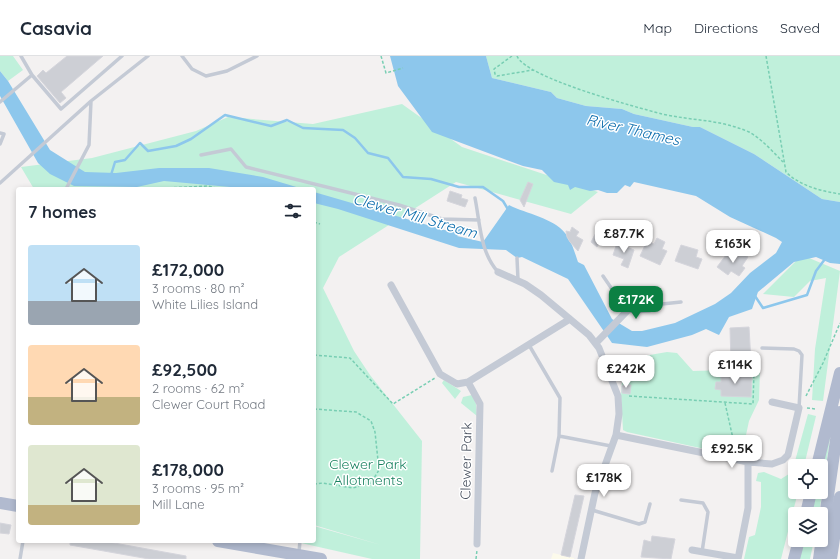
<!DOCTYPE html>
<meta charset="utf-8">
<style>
:root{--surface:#fff;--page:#f6f6f7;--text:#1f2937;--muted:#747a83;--line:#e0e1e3;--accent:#0b8043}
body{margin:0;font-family:Quicksand,sans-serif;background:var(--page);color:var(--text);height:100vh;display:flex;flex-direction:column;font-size:15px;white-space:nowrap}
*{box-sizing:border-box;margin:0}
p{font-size:13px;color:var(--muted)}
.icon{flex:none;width:22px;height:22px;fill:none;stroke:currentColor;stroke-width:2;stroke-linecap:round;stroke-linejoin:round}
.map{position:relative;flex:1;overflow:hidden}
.sheet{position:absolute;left:16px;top:131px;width:300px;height:356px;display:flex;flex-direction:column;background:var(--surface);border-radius:4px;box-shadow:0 2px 6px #0003}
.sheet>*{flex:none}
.controls{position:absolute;left:788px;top:403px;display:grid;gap:8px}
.controls a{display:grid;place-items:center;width:40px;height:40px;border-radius:4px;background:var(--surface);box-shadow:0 2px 6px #0003;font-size:20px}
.price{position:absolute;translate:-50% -34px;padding:0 9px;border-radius:8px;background:#fff;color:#222;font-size:13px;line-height:26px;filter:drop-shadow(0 1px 2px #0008)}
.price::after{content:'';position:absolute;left:50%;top:24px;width:12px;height:9px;margin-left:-6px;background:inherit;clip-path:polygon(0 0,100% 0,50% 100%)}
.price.selected{background:var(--accent);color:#fff}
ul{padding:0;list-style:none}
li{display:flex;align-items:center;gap:12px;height:100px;padding:0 12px}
li span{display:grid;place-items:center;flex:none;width:112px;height:80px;border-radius:4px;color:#555}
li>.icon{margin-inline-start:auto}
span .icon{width:48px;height:48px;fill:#fffc;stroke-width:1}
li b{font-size:17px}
h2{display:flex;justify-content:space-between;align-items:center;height:48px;padding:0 12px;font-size:17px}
header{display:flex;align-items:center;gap:24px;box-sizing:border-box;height:56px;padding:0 20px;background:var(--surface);border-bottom:1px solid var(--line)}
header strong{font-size:19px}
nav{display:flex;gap:22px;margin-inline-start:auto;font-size:14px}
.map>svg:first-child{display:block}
.commercial{fill:#fcfaeb}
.green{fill:#c0f0db}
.water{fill:#8dc7ec}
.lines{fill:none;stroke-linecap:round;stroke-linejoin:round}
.stream{stroke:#8dc7ec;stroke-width:2.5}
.building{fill:#cdcfd5;stroke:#d5d5dc}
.path{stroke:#78ceb3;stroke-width:1.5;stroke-dasharray:3 2;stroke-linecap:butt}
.lane{stroke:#c4cad5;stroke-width:3.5}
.street{stroke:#c4cad5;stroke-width:7}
.primary{stroke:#b1bacf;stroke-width:12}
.labels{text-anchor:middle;stroke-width:3;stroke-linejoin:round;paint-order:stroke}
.street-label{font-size:14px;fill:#48505e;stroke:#fff}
.park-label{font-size:14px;fill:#18815f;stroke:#fff}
.water-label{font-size:15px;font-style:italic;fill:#0d6ead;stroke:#fff}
</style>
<header>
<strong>Casavia</strong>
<nav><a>Map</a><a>Directions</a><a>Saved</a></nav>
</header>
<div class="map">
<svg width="840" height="503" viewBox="0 0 840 503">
<rect width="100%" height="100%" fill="#f3f1f1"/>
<path class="commercial" d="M553,497L574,502V503H551Z"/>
<path class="green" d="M0,0H13L23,14L8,25L0,15Z
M486,0H840V146L822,143L754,98L700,71H693L634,58L622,53L586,50L557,42L551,36L492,22Z
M402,48L462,91L598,136L571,158L456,126L339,201L323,232L354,295L370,319L422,385L420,503H372L301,487V485H314V470L381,489L314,469V133H34L21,111L92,102L196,75L228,61L313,68Z
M802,199L840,215L823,345L812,344L815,293L826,222L810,225L794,241L763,238Z
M667,296L677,297L693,315L760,313L759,344L749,365L742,398L723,397L627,376L623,374L621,340L623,310L638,301Z
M444,324L461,335L455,343L442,327Z
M472,339L476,348L477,360L461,347L463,341Z
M834,355L819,458H809L814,436H821V410Z
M808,358L816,360L804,410H795V436H798L781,503H744L749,481L755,479L761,451V426L756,425L758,417L764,416L781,423L792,416Z
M802,484H814L810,503H797Z"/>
<path class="water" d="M390,0H486L492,22L551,36L557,42L586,50L622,53L634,58L693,71H700L754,98L822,143L840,146V208L830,207L816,201L794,206L758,236L752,253L729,261L719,279L706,273L692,279L647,291L612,287L568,223L522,201L517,202L506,194L459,192L338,153L314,147V136L448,175L460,171H469L457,180L483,186L509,149C527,158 553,162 565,177C571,184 575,197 578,206L584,209L612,263L632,275H642L675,267L715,248L731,237L750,217L776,197L782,186L776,182L730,161L696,140L634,126L630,131L625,129L617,137H607L598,134L590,135L575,131L570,134L568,129L554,126L542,114L523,110L432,76L398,30Z
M0,15L8,25L50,94L85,116L116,117L159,112H209L263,121L303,133H252L164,125L137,131L74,130L50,118L38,107L0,40Z"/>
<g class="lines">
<path class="stream" d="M111,119L115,106L125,104L140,87L148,95L176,90L191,83L225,59L271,70L287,64L303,72L343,74L355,82L368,97L388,102L403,121L431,123L459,131H483L503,145L509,155
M755,240L763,252L807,239L816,215L825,203"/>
</g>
<path class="building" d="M67,0H103L61,36L66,42L60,47L37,20L43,14L46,17Z
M528,126L533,128L524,151L520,144Z
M450,135L462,139L461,142L468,144L465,151L447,145Z
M572,171L579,176L576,180L583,184L578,195L570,186L567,181L566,175L570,176Z
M599,171L600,184L597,191L591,186Z
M657,182L665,186L662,193L667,195L660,209L640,200L647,185L654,188Z
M617,187L634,194L628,212L621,209L624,203L613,199Z
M681,189L698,194L696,201L702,203L698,213L675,205Z
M729,195L736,200L739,196L748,201L742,210L745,212L739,220L731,215L728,219L717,211Z
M749,271L751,306L731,307L730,272Z
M721,317L752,319L751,341L721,340V334L715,333L716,326H721Z
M624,329H631L630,338L622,337V330Z
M575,439L584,440L570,501L561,499Z
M0,467L11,469L9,478L0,477Z
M652,480L675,483L671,503L641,501L644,484L651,486Z
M70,485H103L186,500V503H149L70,489Z"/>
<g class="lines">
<path class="path" d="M381,0L386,17L403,12
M512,0L494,13L495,18L497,20L533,14
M517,0C526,22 636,51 662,58C693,65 719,63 749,76C762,83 773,96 783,106
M766,0L786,116C800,130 821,135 840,138
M144,133L208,130L220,133
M204,133L208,130
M314,166L320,168
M314,299L350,302L393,348L435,322
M629,340L753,348L754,317
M806,340L823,307L840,267
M725,347L736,396
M807,352L816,353
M314,353L356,356L371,365L375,376L379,414L371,427L353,432L323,427L314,428
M476,503L477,494"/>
<path class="lane" d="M21,0L32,19L61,53L122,0
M182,0L192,13L206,20L227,15L257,0
M0,46L32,19
M0,77L4,78L0,88
M201,99L231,93L246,111L399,149L442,163L479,164
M0,127L91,45L148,0
M66,133L89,89L91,45
M475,142C480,167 480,196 498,216
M517,202L518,224
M603,220L616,239L624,246
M649,253L662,248L681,246
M529,289L560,342L559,380L611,390
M762,292L794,293L799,295L802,299L799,352
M552,415L559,380
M681,444L703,447L708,456L702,496
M592,454L639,468L645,466L650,448
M299,496L300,485
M20,503L23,485"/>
<path class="street" d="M498,216L525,228L541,239L589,279L599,292L618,340L619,358L616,379L595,437L581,503
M391,229L440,318L457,328L468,326L480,348L477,488
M624,246L627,247L629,253
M596,287L629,253L635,254L649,253
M468,326L570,263
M616,379L748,406L772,408L783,404L788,399L799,352L772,346
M692,494L738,502
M738,503L748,452V406"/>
<path class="primary" d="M817,410L840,317
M0,447L18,450
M806,458L811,436
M218,485L321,503
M794,503L799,484
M819,503L840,356
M831,503L840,441"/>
</g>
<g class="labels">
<g class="street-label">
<text transform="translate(466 405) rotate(-89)" y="5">Clewer Park</text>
</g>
<g class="park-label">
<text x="368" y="413">Clewer Park<tspan x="368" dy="16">Allotments</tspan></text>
</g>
<g class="water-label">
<text transform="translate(633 74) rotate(13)" y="5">River Thames</text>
<text transform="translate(415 160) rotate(16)" y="5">Clewer Mill Stream</text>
</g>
</g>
</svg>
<div class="controls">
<a><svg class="icon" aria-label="locate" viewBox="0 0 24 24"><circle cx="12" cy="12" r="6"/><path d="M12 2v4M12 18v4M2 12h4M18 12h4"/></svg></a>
<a><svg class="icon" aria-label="layers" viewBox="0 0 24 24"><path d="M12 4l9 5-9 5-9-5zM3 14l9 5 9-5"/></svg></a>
</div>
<b class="price" style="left:624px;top:198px">£87.7K</b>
<b class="price" style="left:733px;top:208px">£163K</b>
<b class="price selected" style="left:636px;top:264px">£172K</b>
<b class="price" style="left:735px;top:329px">£114K</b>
<b class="price" style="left:626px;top:333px">£242K</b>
<b class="price" style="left:732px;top:413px">£92.5K</b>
<b class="price" style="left:604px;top:442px">£178K</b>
<section class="sheet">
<h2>7 homes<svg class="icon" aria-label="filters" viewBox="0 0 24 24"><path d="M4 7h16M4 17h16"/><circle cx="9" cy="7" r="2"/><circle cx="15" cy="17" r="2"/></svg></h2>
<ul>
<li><span style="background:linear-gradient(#bfe0f5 70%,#9aa5b1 0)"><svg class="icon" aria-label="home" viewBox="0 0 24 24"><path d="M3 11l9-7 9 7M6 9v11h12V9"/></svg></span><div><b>£172,000</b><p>3 rooms · 80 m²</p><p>White Lilies Island</p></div></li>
<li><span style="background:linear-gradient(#ffd9b3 65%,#c2b280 0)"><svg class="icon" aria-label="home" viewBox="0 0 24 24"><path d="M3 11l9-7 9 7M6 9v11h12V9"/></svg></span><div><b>£92,500</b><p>2 rooms · 62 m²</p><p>Clewer Court Road</p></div></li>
<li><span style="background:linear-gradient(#dfe7d0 75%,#c2b280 0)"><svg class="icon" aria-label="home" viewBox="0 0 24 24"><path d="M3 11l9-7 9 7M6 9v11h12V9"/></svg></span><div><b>£178,000</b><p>3 rooms · 95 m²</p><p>Mill Lane</p></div></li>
</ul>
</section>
</div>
